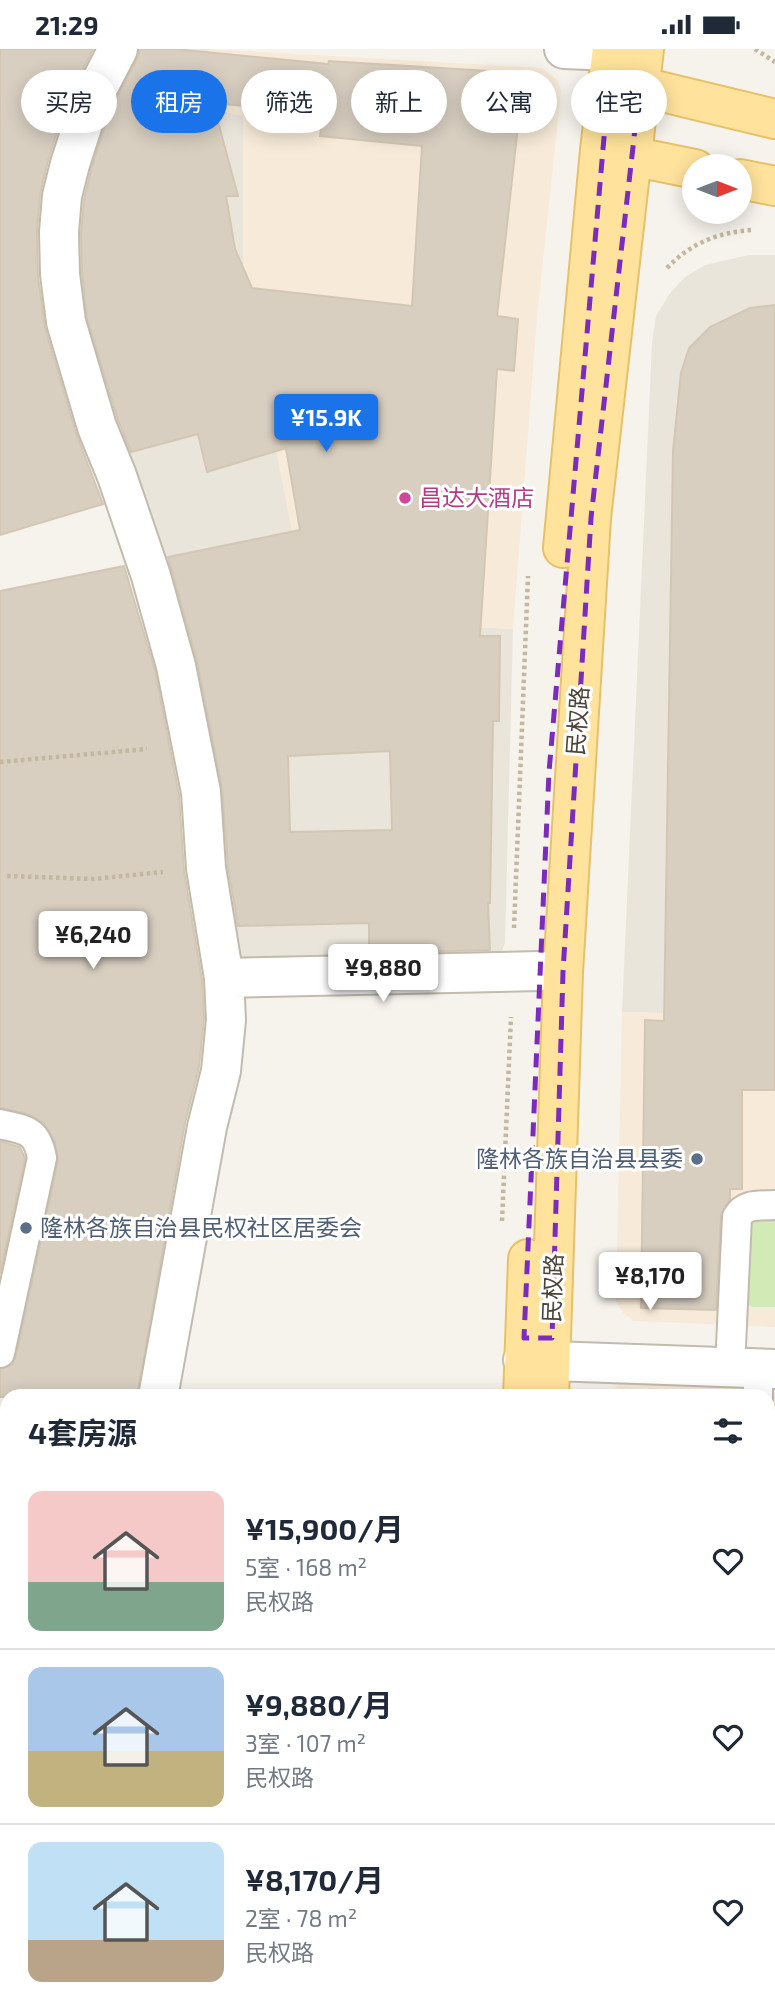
<!DOCTYPE html>
<html lang="zh">
<meta charset="utf-8">
<style>
:root{--surface:#fff;--page:#f6f6f7;--text:#1f2937;--muted:#747a83;--line:#e0e1e3;--accent:#1a73e8}
body{margin:0;font-family:"Exo 2","Noto Sans SC",sans-serif;background:var(--page);color:var(--text);height:100vh;display:flex;flex-direction:column;font-size:26px;white-space:nowrap}
*{box-sizing:border-box;margin:0}
p{font-size:23px;color:var(--muted)}
.icon{flex:none;width:38px;height:38px;fill:none;stroke:currentColor;stroke-width:2;stroke-linecap:round;stroke-linejoin:round}
.map{position:relative;flex:1;overflow:hidden}
.drawer{position:absolute;left:0px;top:1340px;width:775px;height:625px;display:flex;flex-direction:column;background:var(--surface);border-radius:21px 21px 0 0;box-shadow:0 4px 18px #0003}
.drawer>*{flex:none}
.banner{position:absolute;left:21px;top:21px;width:733px;height:63px;display:flex;gap:14px}
.needle{width:46px;rotate:90deg}
.buttons{position:absolute;left:682px;top:105px;display:grid;gap:14px}
.buttons a{display:grid;place-items:center;width:70px;height:70px;border-radius:50%;background:var(--surface);box-shadow:0 4px 18px #0003;font-size:35px}
.price{position:absolute;translate:-50% -60px;padding:0 16px;border-radius:7px;background:#fff;color:#222;font-size:23px;line-height:46px;filter:drop-shadow(0 2px 4px #0008)}
.price::after{content:'';position:absolute;left:50%;top:42px;width:21px;height:16px;margin-left:-10px;background:inherit;clip-path:polygon(0 0,100% 0,50% 100%)}
.price.on{background:var(--accent);color:#fff}
ul{padding:0;list-style:none}
li{display:flex;align-items:center;gap:21px;height:175px;padding:0 28px}
li+li{border-top:2px solid var(--line)}
li span{display:grid;place-items:center;flex:none;width:196px;height:140px;border-radius:14px;color:#555}
li>.icon{margin-inline-start:auto}
span .icon{width:84px;height:84px;fill:#fffc;stroke-width:1}
li b{font-size:30px}
h2{display:flex;justify-content:space-between;align-items:center;height:84px;padding:0 28px;font-size:30px}
.tag{padding:0 24px;border-radius:32px;background:var(--surface);box-shadow:0 4px 18px #0003;font-size:24px;line-height:63px}
.tag.on{background:var(--accent);color:#fff}
.status{display:flex;justify-content:space-between;align-items:center;height:49px;padding:0 35px;background:var(--surface);direction:ltr}
.status svg{height:19px;fill:currentColor}
.map>svg:first-child{display:block}
.residential{fill:#eae5da}
.commercial{fill:#f7ead8}
.green{fill:#d2eab5}
.building{fill:#d8cfc1;stroke:#d3c7b4;stroke-width:2;fill-rule:evenodd}
.lines{fill:none;stroke-linecap:round;stroke-linejoin:round}
.service-casing{stroke:#c2bbae;stroke-width:32}
.minor-casing{stroke:#c2bbae;stroke-width:42}
.tertiary-casing{stroke:#c2bbae;stroke-width:42}
.secondary-casing{stroke:#d6c79b;stroke-width:42}
.primary-casing{stroke:#e6c16a;stroke-width:42}
.path{stroke:#c4b79f;stroke-width:4.5;stroke-dasharray:3.5 3.5;stroke-linecap:butt}
.service{stroke:#fff;stroke-width:28}
.minor{stroke:#fff;stroke-width:38}
.tertiary{stroke:#fff;stroke-width:38}
.secondary{stroke:#fff3cd;stroke-width:38}
.primary{stroke:#ffe39c;stroke-width:38}
.marked{fill:none;stroke:#7b2cbf;stroke-width:5;stroke-dasharray:14 9;stroke-linejoin:round}
.hotel-dot{fill:#d1479c;stroke:#fff;stroke-width:2.5}
.service-dot{fill:#5c6f8a;stroke:#fff;stroke-width:2.5}
.labels{text-anchor:middle;stroke-width:6;stroke-linejoin:round;paint-order:stroke}
.hotel-label{font-size:23px;fill:#b23c85;stroke:#fff;text-anchor:start}
.street-label{font-size:23px;fill:#4b4439;stroke:#fff}
.service-label{font-size:23px;fill:#4e5e75;stroke:#fff;text-anchor:end}
</style>
<div class="status"><b>21:29</b><svg viewBox="0 0 49 12"><path d="M0 12V9h3v3zM5 12V6h3v6zM10 12V3h3v9zM15 12V0h3v12zM26 1h20v11H26zM47 4h2v5h-2z"/></svg></div>
<div class="map">
<svg width="775" height="1965" viewBox="0 0 775 1965">
<rect width="100%" height="100%" fill="#f6f3ec"/>
<path class="residential" d="M125,0H209L204,58L243,66V234L273,379L357,572L513,580L505,894L502,902L494,908L254,914L243,909L234,900L94,341L69,177Z
M749,206H775V967L622,963L652,294L656,267L670,244L685,228L705,216Z
M0,1586L7,1590V1658L3,1660L0,1659Z
M0,1701L7,1707V1864L0,1861Z
M314,1958H472V1965H314Z"/>
<path class="commercial" d="M209,0L542,19L558,32L561,42L537,268L513,580L357,572L299,519L243,234V67L204,59Z
M622,963L775,967V1278L634,1272L624,1265L616,1253Z
M628,1331L775,1334V1960L759,1958H768V1348H611L615,1338Z"/>
<path class="green" d="M757,1169L775,1170V1258H752L744,1252L746,1172Z
M775,1355V1613L768,1612V1360Z"/>
<path class="building" d="M0,0H93L68,49L49,108L40,145L37,184L38,228L45,279L76,384L103,455L0,486Z
M140,0H174L328,15L329,12L489,22L510,38L517,50L519,68L497,267L518,270L514,322L497,320L480,587H500L499,672H493L490,854H488L490,901L369,904V874L238,877L228,817L222,739L197,611L168,508L300,481L286,399L207,423L198,385L131,403L118,371L87,269L82,223L81,184L84,151L91,121L109,64L137,10ZM213,54L323,64L320,87L422,97L412,257L252,239L235,200L226,147H238ZM390,702L392,781L290,783L288,707Z
M775,256V1041H742V1140H730V1151L721,1166L716,1261L641,1259L645,971L664,972L673,402L681,324L689,299L710,278L750,259Z
M124,517L155,622L179,746L184,822L202,931L204,970L199,1018L185,1074L137,1348H0V1320L12,1316L16,1307L58,1112L55,1093L44,1074L28,1065L0,1059V542Z
M0,1092L20,1098L25,1109L0,1225Z"/>
<g class="lines">
<defs>
<path id="service" d="M0,1075C25,1081 37,1080 42,1109L0,1304
M731,1297L737,1168C745,1154 760,1157 775,1156
M758,1320V1348
M0,1473L7,1475
M768,1662H775"/>
<path id="minor" d="M118,0L89,56L70,115L62,147L59,183L60,225L66,273L97,378L117,427L151,527L176,617L201,743L206,819L224,929L226,971L221,1022L207,1078L158,1348
M564,0L612,2
M224,929L541,922
M300,1958V1965"/>
<path id="tertiary" d="M523,1311L775,1320"/>
<path id="secondary" d="M0,1905L7,1908
M142,1958L156,1965
M178,1958L192,1965"/>
<path id="primary" d="M617,32L775,70
M606,102L695,120
M740,130L775,137
M563,499L600,101L612,0
M523,1348L528,1210
M549,1348L563,923L591,469L644,0
M537,1958L542,1965
M571,1958L581,1965"/>
</defs>
<use href="#service" class="service-casing"/>
<use href="#minor" class="minor-casing"/>
<use href="#tertiary" class="tertiary-casing"/>
<use href="#secondary" class="secondary-casing"/>
<use href="#primary" class="primary-casing"/>
<path class="path" d="M755,0L775,13
M667,219C691,194 717,184 751,181
M0,713L147,700
M7,827L93,830L163,823
M514,879L528,527
M502,1172L511,968
M0,1682L7,1674
M0,1689L7,1695
M626,1958L640,1965"/>
<use href="#service" class="service"/>
<use href="#minor" class="minor"/>
<use href="#tertiary" class="tertiary"/>
<use href="#secondary" class="secondary"/>
<use href="#primary" class="primary"/>
</g>
<path class="marked" d="M609,31L640,36L591,469L563,923L552,1289H524L549,723Z"/>
<circle class="hotel-dot" cx="405" cy="449" r="7"/>
<g class="service-dot">
<circle cx="697" cy="1110" r="7"/>
<circle cx="26" cy="1179" r="7"/>
</g>
<g class="labels">
<g class="hotel-label">
<text x="419" y="457">昌达大酒店</text>
</g>
<g class="street-label">
<text transform="translate(578 672) rotate(-86)" y="8">民权路</text>
<text transform="translate(553 1239) rotate(-88)" y="8">民权路</text>
</g>
<g class="service-label">
<text x="683" y="1118">隆林各族自治县县委</text>
<text x="40" y="1187" text-anchor="start">隆林各族自治县民权社区居委会</text>
</g>
</g>
</svg>
<div class="buttons">
<a><svg class="needle" viewBox="-14 -14 28 28"><path d="M0-13l5 13h-10z" fill="#e53935"/><path d="M0 13l5-13h-10z" fill="#747a83"/></svg></a>
</div>
<b class="price on" style="left:326px;top:405px">¥15.9K</b>
<b class="price" style="left:93px;top:922px">¥6,240</b>
<b class="price" style="left:383px;top:955px">¥9,880</b>
<b class="price" style="left:650px;top:1263px">¥8,170</b>
<div class="banner">
<a class="tag">买房</a>
<a class="tag on">租房</a>
<a class="tag">筛选</a>
<a class="tag">新上</a>
<a class="tag">公寓</a>
<a class="tag">住宅</a>
</div>
<section class="drawer">
<h2>4套房源<svg class="icon" aria-label="filters" viewBox="0 0 24 24"><path d="M4 7h16M4 17h16"/><circle cx="9" cy="7" r="2"/><circle cx="15" cy="17" r="2"/></svg></h2>
<ul>
<li><span style="background:linear-gradient(#f6c9c9 65%,#7fa58c 0)"><svg class="icon" aria-label="home" viewBox="0 0 24 24"><path d="M3 11l9-7 9 7M6 9v11h12V9"/></svg></span><div><b>¥15,900/月</b><p>5室 · 168 m²</p><p>民权路</p></div><svg class="icon" aria-label="heart" viewBox="0 0 24 24"><path d="M12 20l-8-8c-3-5 5-10 8-4 3-6 11-1 8 4z"/></svg></li>
<li><span style="background:linear-gradient(#a9c7e8 60%,#c2b280 0)"><svg class="icon" aria-label="home" viewBox="0 0 24 24"><path d="M3 11l9-7 9 7M6 9v11h12V9"/></svg></span><div><b>¥9,880/月</b><p>3室 · 107 m²</p><p>民权路</p></div><svg class="icon" aria-label="heart" viewBox="0 0 24 24"><path d="M12 20l-8-8c-3-5 5-10 8-4 3-6 11-1 8 4z"/></svg></li>
<li><span style="background:linear-gradient(#bfe0f5 70%,#b9a48a 0)"><svg class="icon" aria-label="home" viewBox="0 0 24 24"><path d="M3 11l9-7 9 7M6 9v11h12V9"/></svg></span><div><b>¥8,170/月</b><p>2室 · 78 m²</p><p>民权路</p></div><svg class="icon" aria-label="heart" viewBox="0 0 24 24"><path d="M12 20l-8-8c-3-5 5-10 8-4 3-6 11-1 8 4z"/></svg></li>
</ul>
</section>
</div>
